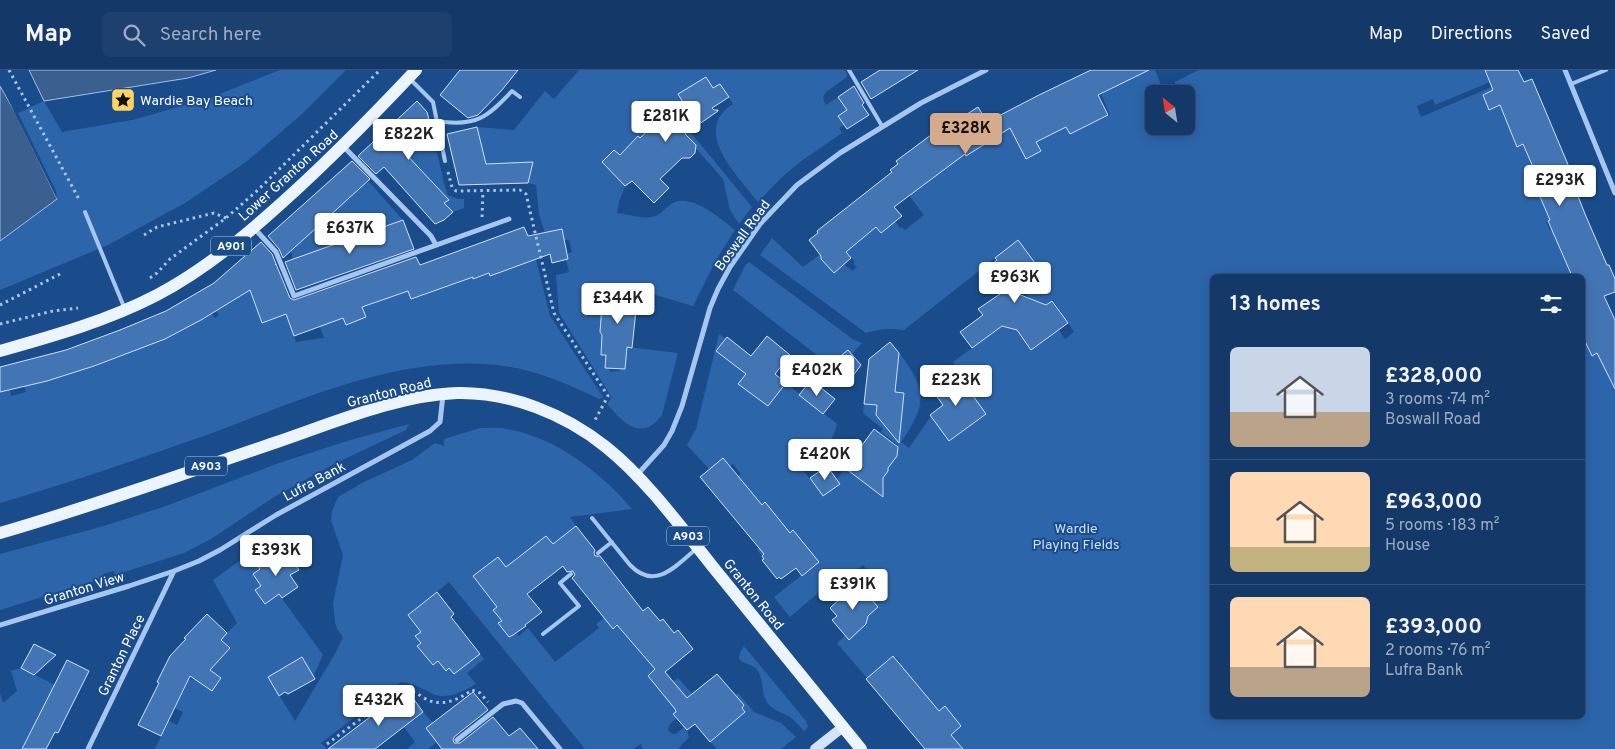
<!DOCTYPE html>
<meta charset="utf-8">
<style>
:root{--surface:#143969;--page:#1d406f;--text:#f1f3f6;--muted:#9dacc0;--line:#33537d;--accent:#d6ab8b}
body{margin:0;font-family:Overpass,sans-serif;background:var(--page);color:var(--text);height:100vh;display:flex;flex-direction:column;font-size:19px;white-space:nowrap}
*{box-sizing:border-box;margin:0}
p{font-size:16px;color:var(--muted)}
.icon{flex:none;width:28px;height:28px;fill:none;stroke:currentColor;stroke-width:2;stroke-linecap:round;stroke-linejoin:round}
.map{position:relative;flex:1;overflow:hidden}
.sheet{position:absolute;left:1210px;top:204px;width:375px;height:445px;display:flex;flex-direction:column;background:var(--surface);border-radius:8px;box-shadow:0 2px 12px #0003,0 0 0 1px var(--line)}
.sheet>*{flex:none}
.needle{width:32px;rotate:330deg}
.tools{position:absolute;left:1145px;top:15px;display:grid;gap:10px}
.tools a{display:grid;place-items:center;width:50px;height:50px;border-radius:8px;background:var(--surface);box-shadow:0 2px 12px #0003,0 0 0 1px var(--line);font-size:25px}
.price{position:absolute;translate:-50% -42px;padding:0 11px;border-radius:5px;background:#fff;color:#222;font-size:16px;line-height:32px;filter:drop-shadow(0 1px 2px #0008)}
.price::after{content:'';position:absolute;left:50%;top:30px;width:15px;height:11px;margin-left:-8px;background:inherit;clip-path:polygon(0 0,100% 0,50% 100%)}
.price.active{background:var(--accent);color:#111}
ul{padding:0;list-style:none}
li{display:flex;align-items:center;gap:15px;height:125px;padding:0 20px}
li+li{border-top:1px solid var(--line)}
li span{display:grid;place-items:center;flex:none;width:140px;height:100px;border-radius:8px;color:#555}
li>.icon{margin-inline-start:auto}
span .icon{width:60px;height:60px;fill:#fffc;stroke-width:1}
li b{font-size:21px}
h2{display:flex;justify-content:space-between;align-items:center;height:60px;padding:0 20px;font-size:21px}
header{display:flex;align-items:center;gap:30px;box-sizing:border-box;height:70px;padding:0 25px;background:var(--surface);border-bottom:1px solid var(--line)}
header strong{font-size:24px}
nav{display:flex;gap:28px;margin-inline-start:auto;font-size:18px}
.search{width:350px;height:45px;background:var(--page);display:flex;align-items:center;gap:12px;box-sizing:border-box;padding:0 18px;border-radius:8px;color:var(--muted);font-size:19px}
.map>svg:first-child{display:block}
.green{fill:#2d65aa;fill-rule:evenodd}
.water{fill:#3b5f8e;stroke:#99c1f0}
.pier{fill:#1a4c8c}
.building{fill:#4375b4;stroke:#cce0fa}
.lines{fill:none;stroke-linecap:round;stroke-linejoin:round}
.path{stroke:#a6c6ee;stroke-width:3;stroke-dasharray:2.5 4;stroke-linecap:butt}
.lane{stroke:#a6c6ee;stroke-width:4}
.street{stroke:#a6c6ee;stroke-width:5}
.secondary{stroke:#d3e3fa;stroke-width:10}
.primary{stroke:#ecf4ff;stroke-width:12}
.labels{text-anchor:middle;stroke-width:4;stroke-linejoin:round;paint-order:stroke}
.shield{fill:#1a4c8c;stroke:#bac9dc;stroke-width:1}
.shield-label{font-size:12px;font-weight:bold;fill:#fff}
.poi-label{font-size:14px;fill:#fff;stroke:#1a4c8c;text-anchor:start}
.street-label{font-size:14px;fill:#fff;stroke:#1a4c8c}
.park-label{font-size:14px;fill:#cce0fa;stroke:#1a4c8c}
</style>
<header>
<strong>Map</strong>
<div class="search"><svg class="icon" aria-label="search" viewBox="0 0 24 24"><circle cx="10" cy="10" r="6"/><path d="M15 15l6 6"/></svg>Search here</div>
<nav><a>Map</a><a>Directions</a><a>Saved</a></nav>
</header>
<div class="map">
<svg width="1615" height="679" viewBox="0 0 1615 679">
<rect width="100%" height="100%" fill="#1a4c8c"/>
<path class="green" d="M280,0H346L302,44L246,92L185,133L108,175L0,220V171L57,129L16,44L44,31L62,62L132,50L207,29Z
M579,0H845L847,4V7L826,22C822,27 823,30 826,35L838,27L847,40L838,46L844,55L839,58L842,63L800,92L781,108L758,132C739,107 690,61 733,34L720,14L713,18L706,7L678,24L684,34L681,37L688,49V59L752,137L739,154L730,140L723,109L693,75L695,74L672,51L669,53H662L659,57L657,65L650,58L640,68L638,66L620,85L614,80L602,92L625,116L619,132L617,143C626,144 643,149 651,147C661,146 665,137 673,133C692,123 721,149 735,160L715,192L693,236L638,220L606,218L605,222L602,223L601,236L604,237L603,253L600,256V262L602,265L601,284L606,285L610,302L620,301V298L625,299L627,277L678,283L662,345C641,373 623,352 607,334L610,330L611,326L559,243L556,205L569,202L566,190L568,189L567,184L572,182L569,170H564L562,159L545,163L539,144L536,115L528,113L533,93L476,94L482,78L477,57L514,60L545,21L554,29Z
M1137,0H1155L1161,15L1168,18L1175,14V12L1199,0H1485L1490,12L1435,35L1433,29L1417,36L1421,47L1501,13L1502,17L1483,25L1489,40L1500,35L1517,77L1554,61L1559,73L1528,87L1541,115L1561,106L1550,150L1546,152L1550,160L1568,152L1562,182L1563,187L1602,194L1571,206H1212V646H1582L1583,265L1597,283L1615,319V679H963L951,665L961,656L945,636L935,645L923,621L899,595L900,591L896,587H892L867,608L837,573L846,565L848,567H852L856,563L858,558C863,558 866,555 867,550L865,549L878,537L859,515L871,504L863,495L844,512L838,506L790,547L774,527L815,495L810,481L793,460L762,486L757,479L774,466L765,433L762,435L738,406L741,404L733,394L730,396L723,388L709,399L687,375L696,359L719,264L726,269L716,281L746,304L739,314L768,336L786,313L837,354C834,367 827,379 815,385H810L806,382L796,391L823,426L840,414L837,409L845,398L877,422L883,416V413L879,410L888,401V398L885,393L898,375L881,362L883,359L863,343L864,334L877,335L876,347L901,349L904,323L895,322L898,297L883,295L882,293L897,280C926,318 929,332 901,372L909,378L931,346L949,371L986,345L956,302L959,300L953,292L1002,256L1017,260L1031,280L1059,260L1065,269L1074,262L1053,230L1046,235L1029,228L1018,212L1036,199L1033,194L1035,192L1018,170L904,260C890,258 878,259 866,263L760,185L772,168L803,197L822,183L821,189L831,200H837L844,194L852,201L857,197L853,194L855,192L845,182L876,157L881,163L891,146L900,158L902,157L905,160L924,145L902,116L897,95L898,94L959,75L966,86L1010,58L1041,81L1036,72L1048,66L1038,46L1092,35L1100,50L1110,45L1101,24L1111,19L1109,15L1129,10L1139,5ZM1154,24H1186V56H1154Z
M428,43L430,55L422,57L427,76L435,74L445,117L448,125L457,129H464V138L453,142L444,133L448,129L407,85L389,79Z
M369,112L403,150L293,190L291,180L363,115Z
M536,189L550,246L603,327L599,329C562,311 526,296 484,294C389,289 299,331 212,363C142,388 72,412 0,433V322L10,320L11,326L26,322L24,316C59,306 95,297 129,283L127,278L142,272L144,277L152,274L212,243L215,248L219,245L216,241L249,217L262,253L286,244L296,272L324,268L318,251L341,243L346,255L366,247L362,237L408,220L412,229L472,207L473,209Z
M749,192L854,270L862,273L852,284L848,280L832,294L827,293L733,220L745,196Z
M409,354L406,360L334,394L274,427L211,469L184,483L115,505L114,501L103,504L104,508L0,540V484L104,456L166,436L279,393L347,371Z
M480,358C490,358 499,357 507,359C554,366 603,404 632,439L570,447L576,456L553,474L546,466L524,486L522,484L514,490L508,499L498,487L473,507L486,523L500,536L494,540L502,551L499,553L509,567L516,563L519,566L528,558L555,592L599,558L596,554L632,526L637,533L614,552L626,566L634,560L669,588L648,606L661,622L678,608L694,626L674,640L676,642L673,644L677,648L669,655L668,660L672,664H676L684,657L687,660L689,667L678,679H643L641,674L633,679H585L449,512L408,545L421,562L415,566L421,573L417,576L432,595L438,591L445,601L449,598L454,604L480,584L484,589L467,603L476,614C462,622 446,631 431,623C421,618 413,613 401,612L321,673L327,679H155L169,651L177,655L183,642L175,638L189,609L196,610L212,621L221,609L199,593L220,590L230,578L221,569L237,553L213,510L249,484L260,499L253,504L261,516L255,520L264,533L278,523L323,585L313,607L302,588L268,607L295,651L336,582L343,567L337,559L335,552L333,533L343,485L331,450L332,441L338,427L364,412L412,390L435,373L444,376V369Z
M744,576L806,651L808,657L804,661C800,656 795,651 790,647C783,643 775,641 769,635C760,624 765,613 758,601C754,594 745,595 739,589L740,583Z
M21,598L77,626L67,645L44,635L22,679H0V623L3,633L17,621L11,601Z
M738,623L754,642L781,653L796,667L781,679H717L710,672L745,642L742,638L744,635L733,628Z
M423,642L433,653L437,672L428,679H407L415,672L404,657Z"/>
<path class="water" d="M29,0H216L188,8L44,31Z
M0,16L16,44L57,129L0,171Z"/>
<path class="pier" d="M0,13L2,15L18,43L56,121L57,129Z"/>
<path class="building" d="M460,0H518L502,20L478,45L468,48L440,25Z
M880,0H918L871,29L861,12Z
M1091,0H1149L1098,25L1108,45L1070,64L1066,57L1036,72L1041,81L1026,89L1010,58L966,86L965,84L894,137L902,146L881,163L876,157L846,182L851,188L834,203L821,189V186L809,170L818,163L817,161L892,102L890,100L898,94L896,91L935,62L936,64L978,37L987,52L1039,25Z
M1485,0H1518L1524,12L1532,9L1569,97L1567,98L1585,144L1607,195H1609L1615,209V222L1604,226L1615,250V319L1597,283L1592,286L1582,265V206H1572L1548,151L1550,150L1538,122L1543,120L1523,74L1517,77L1500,35L1489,40L1483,25L1493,20Z
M706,7L713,18L720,14L729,27L712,38L714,40H718V41L685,64L696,75L695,83L690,88H682L660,109L669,118L654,133L632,111L625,116L602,92L614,80L620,85L638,66L640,68L651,58L654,62L662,53L687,47L680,37L684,34L678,24Z
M854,16L864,33L862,35L869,45L847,59L838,46L847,40L838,27Z
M417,31L427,42L435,74L404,82L449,130L444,133L453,142L444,150L435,154L384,97L376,104L358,86Z
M477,57L486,94L533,92L528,113L459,115L447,64Z
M352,91L370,109L283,188L279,179L268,166Z
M403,150L414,179L296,220L285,192Z
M524,157L528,166L562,159L568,189L552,193L550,184L490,206L489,203L473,209V207L411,229L408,221L362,237L366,247L346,255L343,248L294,266L286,244L262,253L250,220L201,250L165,269L94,296L47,311L0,322V297L66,280L120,260L166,241L214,213L261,172L272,184L276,194L275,195L276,194L290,228L294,230L416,187L420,195Z
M1018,170L1035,193L1033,194L1036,199L1008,220L1046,235L1052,231L1068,253L1031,280L1017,260L1002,256L972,278L960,262L983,245L978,239L1003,222L986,199L997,190L995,188Z
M606,217L638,221L632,278L627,277L625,299L605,298L606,285H601L602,265L600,262L603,222H605Z
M767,266L790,285L775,304L786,313L768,336L738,314L746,304L716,281L727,267L751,286Z
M890,272L899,283L895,322L904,323L899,373L876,345L877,335L864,334L869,289Z
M848,280L861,295L849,311L833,292Z
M956,302L986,344L949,371L930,345L943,335L932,320Z
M811,310L835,329L823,344L799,325Z
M874,359L898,377L897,386L888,398V401L883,408V427L845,398Z
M723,388L762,435L765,432L790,463L793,460L819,492L802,506L796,498L781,509L779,507L777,509L762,490L764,489L762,486L764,484L700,407Z
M827,396L840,414L823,426L810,408Z
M576,456L595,480L594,483L595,486H600L643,541L648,537L660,551L663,549L674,563L678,560L693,579L665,602L687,628L717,604L744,635L742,638L745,642L710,672L695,654L687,660L673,644L676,642L675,639L648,606L655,599L617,555L613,559L572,508L575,505L573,501L567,502L563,496L527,524L542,542L525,555L526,556L513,565L509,567L498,553L502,551L493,540L497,537L473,506L498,487L506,497L546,466L553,474Z
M285,480L299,500L290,505L298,517L282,528L279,524L265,534L255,520L261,516L253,504L260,499L258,496L276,484L277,486Z
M857,513L878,537L868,546L866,554L849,570L832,550L837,546L830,538Z
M437,522L454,544L451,547L480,584L454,604L449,598L446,601L438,591L433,595L417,576L421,573L415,566L421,562L408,545Z
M207,544L227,563L221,570L230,578L210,600L221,608L212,621L190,606L161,666L138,655L159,613L157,612L170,586L186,569L184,568Z
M34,574L56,585L34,605L21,598Z
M893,586L939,641L945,636L961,656L951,665L963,679H925L866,609Z
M302,587L315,609L288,624L285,622L279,626L268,607Z
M67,590L89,601L58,663L55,662L46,679H22Z
M473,622L488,640L454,667L453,670L454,673H460L493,647L509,666L520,658L538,679H442L426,658Z
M413,628L423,642L375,679H328L387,634L393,642Z"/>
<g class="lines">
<path class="path" d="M9,0L80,131
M448,102L452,117L456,121L520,120L526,124L554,243L608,326L595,350
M482,147L483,121
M144,165L157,157L214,143L226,148
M150,208L157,203L170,189L226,148L258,120L380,0
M0,235L62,203
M0,254L53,241L78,238
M327,674L399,620C410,619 415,622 424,628C441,638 458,630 472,620L480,623L488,632"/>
<path class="lane" d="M849,0L882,56
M410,9L433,32L445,91
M1571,14L1606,0
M437,51C475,57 487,48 512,21L520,27
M85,142L124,237
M592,448L630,495C655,521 676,496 696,479
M598,483L612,472
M543,564L579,536L560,513L571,504"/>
<path class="street" d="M1565,0L1615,123
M343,76L431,166L436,175
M254,158L276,182L294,226L509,149
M637,405L664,375L672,361L682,336L710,238L718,219L730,197L760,154L797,115L840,83L921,33L986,0
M0,555L129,516L174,501L199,491L220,480L276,445L430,361L440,352L443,325
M457,670L503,634L516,631L522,633L560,679
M88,679L174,501"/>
<path class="secondary" d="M815,679L843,657"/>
<path class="primary" d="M0,281C53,266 107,251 157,225C197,204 233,176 267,146C320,100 368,51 416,0
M0,463C94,436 185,403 277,372C333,353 398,325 457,323C510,322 565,344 606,377C646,409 681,457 713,497C762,558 812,618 861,679"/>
</g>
<defs>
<symbol id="sight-square" viewBox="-11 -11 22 22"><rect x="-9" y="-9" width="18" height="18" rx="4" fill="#ffd262" stroke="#1a4c8c"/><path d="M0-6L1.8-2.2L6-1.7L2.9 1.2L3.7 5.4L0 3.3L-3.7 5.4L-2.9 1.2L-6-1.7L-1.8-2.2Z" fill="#111"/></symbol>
</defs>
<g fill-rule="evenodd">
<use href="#sight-square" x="109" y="16" width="28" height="28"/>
</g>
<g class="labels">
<g class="shield">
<rect x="211" y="166.5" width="40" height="19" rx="4"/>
<rect x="185" y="386.5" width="42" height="19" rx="4"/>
<rect x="667" y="456.5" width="42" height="19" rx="4"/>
</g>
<g class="shield-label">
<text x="231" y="180">A901</text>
<text x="206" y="400">A903</text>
<text x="688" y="470">A903</text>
</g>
<g class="poi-label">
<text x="140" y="35">Wardie Bay Beach</text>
</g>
<g class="street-label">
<text transform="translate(288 105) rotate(-42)" y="5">Lower Granton Road</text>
<text transform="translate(742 165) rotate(-54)" y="5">Boswall Road</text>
<text transform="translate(389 322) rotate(-14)" y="5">Granton Road</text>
<text transform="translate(314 411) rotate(-28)" y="5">Lufra Bank</text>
<text transform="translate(84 518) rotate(-17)" y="5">Granton View</text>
<text transform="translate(754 524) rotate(51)" y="5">Granton Road</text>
<text transform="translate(121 585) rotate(-64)" y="5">Granton Place</text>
</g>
<g class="park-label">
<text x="1076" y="463">Wardie<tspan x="1076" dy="16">Playing Fields</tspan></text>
</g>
</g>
</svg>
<div class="tools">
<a><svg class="needle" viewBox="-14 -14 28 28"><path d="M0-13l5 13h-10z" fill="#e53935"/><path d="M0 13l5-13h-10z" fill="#9dacc0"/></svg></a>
</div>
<b class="price" style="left:666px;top:73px">£281K</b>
<b class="price active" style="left:966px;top:85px">£328K</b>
<b class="price" style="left:409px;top:91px">£822K</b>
<b class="price" style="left:1560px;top:137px">£293K</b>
<b class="price" style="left:350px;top:185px">£637K</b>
<b class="price" style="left:1015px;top:234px">£963K</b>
<b class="price" style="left:618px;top:255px">£344K</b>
<b class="price" style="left:817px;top:327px">£402K</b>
<b class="price" style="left:956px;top:337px">£223K</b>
<b class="price" style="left:825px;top:411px">£420K</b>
<b class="price" style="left:276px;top:507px">£393K</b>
<b class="price" style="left:853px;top:541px">£391K</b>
<b class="price" style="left:379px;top:657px">£432K</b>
<section class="sheet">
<h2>13 homes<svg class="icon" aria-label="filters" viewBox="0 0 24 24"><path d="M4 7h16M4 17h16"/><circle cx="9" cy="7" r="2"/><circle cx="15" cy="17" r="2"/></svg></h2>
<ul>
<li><span style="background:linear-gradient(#c9d6e8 65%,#b9a48a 0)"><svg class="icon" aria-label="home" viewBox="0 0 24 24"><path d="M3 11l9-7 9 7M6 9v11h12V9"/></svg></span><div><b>£328,000</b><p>3 rooms · 74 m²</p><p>Boswall Road</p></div></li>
<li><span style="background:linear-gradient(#ffd9b3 75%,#c2b280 0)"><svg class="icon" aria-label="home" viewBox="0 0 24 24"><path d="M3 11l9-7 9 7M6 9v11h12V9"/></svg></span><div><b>£963,000</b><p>5 rooms · 183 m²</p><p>House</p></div></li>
<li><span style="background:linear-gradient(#ffd9b3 70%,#b9a48a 0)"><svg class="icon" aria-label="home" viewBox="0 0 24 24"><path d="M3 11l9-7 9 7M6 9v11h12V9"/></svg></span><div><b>£393,000</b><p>2 rooms · 76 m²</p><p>Lufra Bank</p></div></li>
</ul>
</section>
</div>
